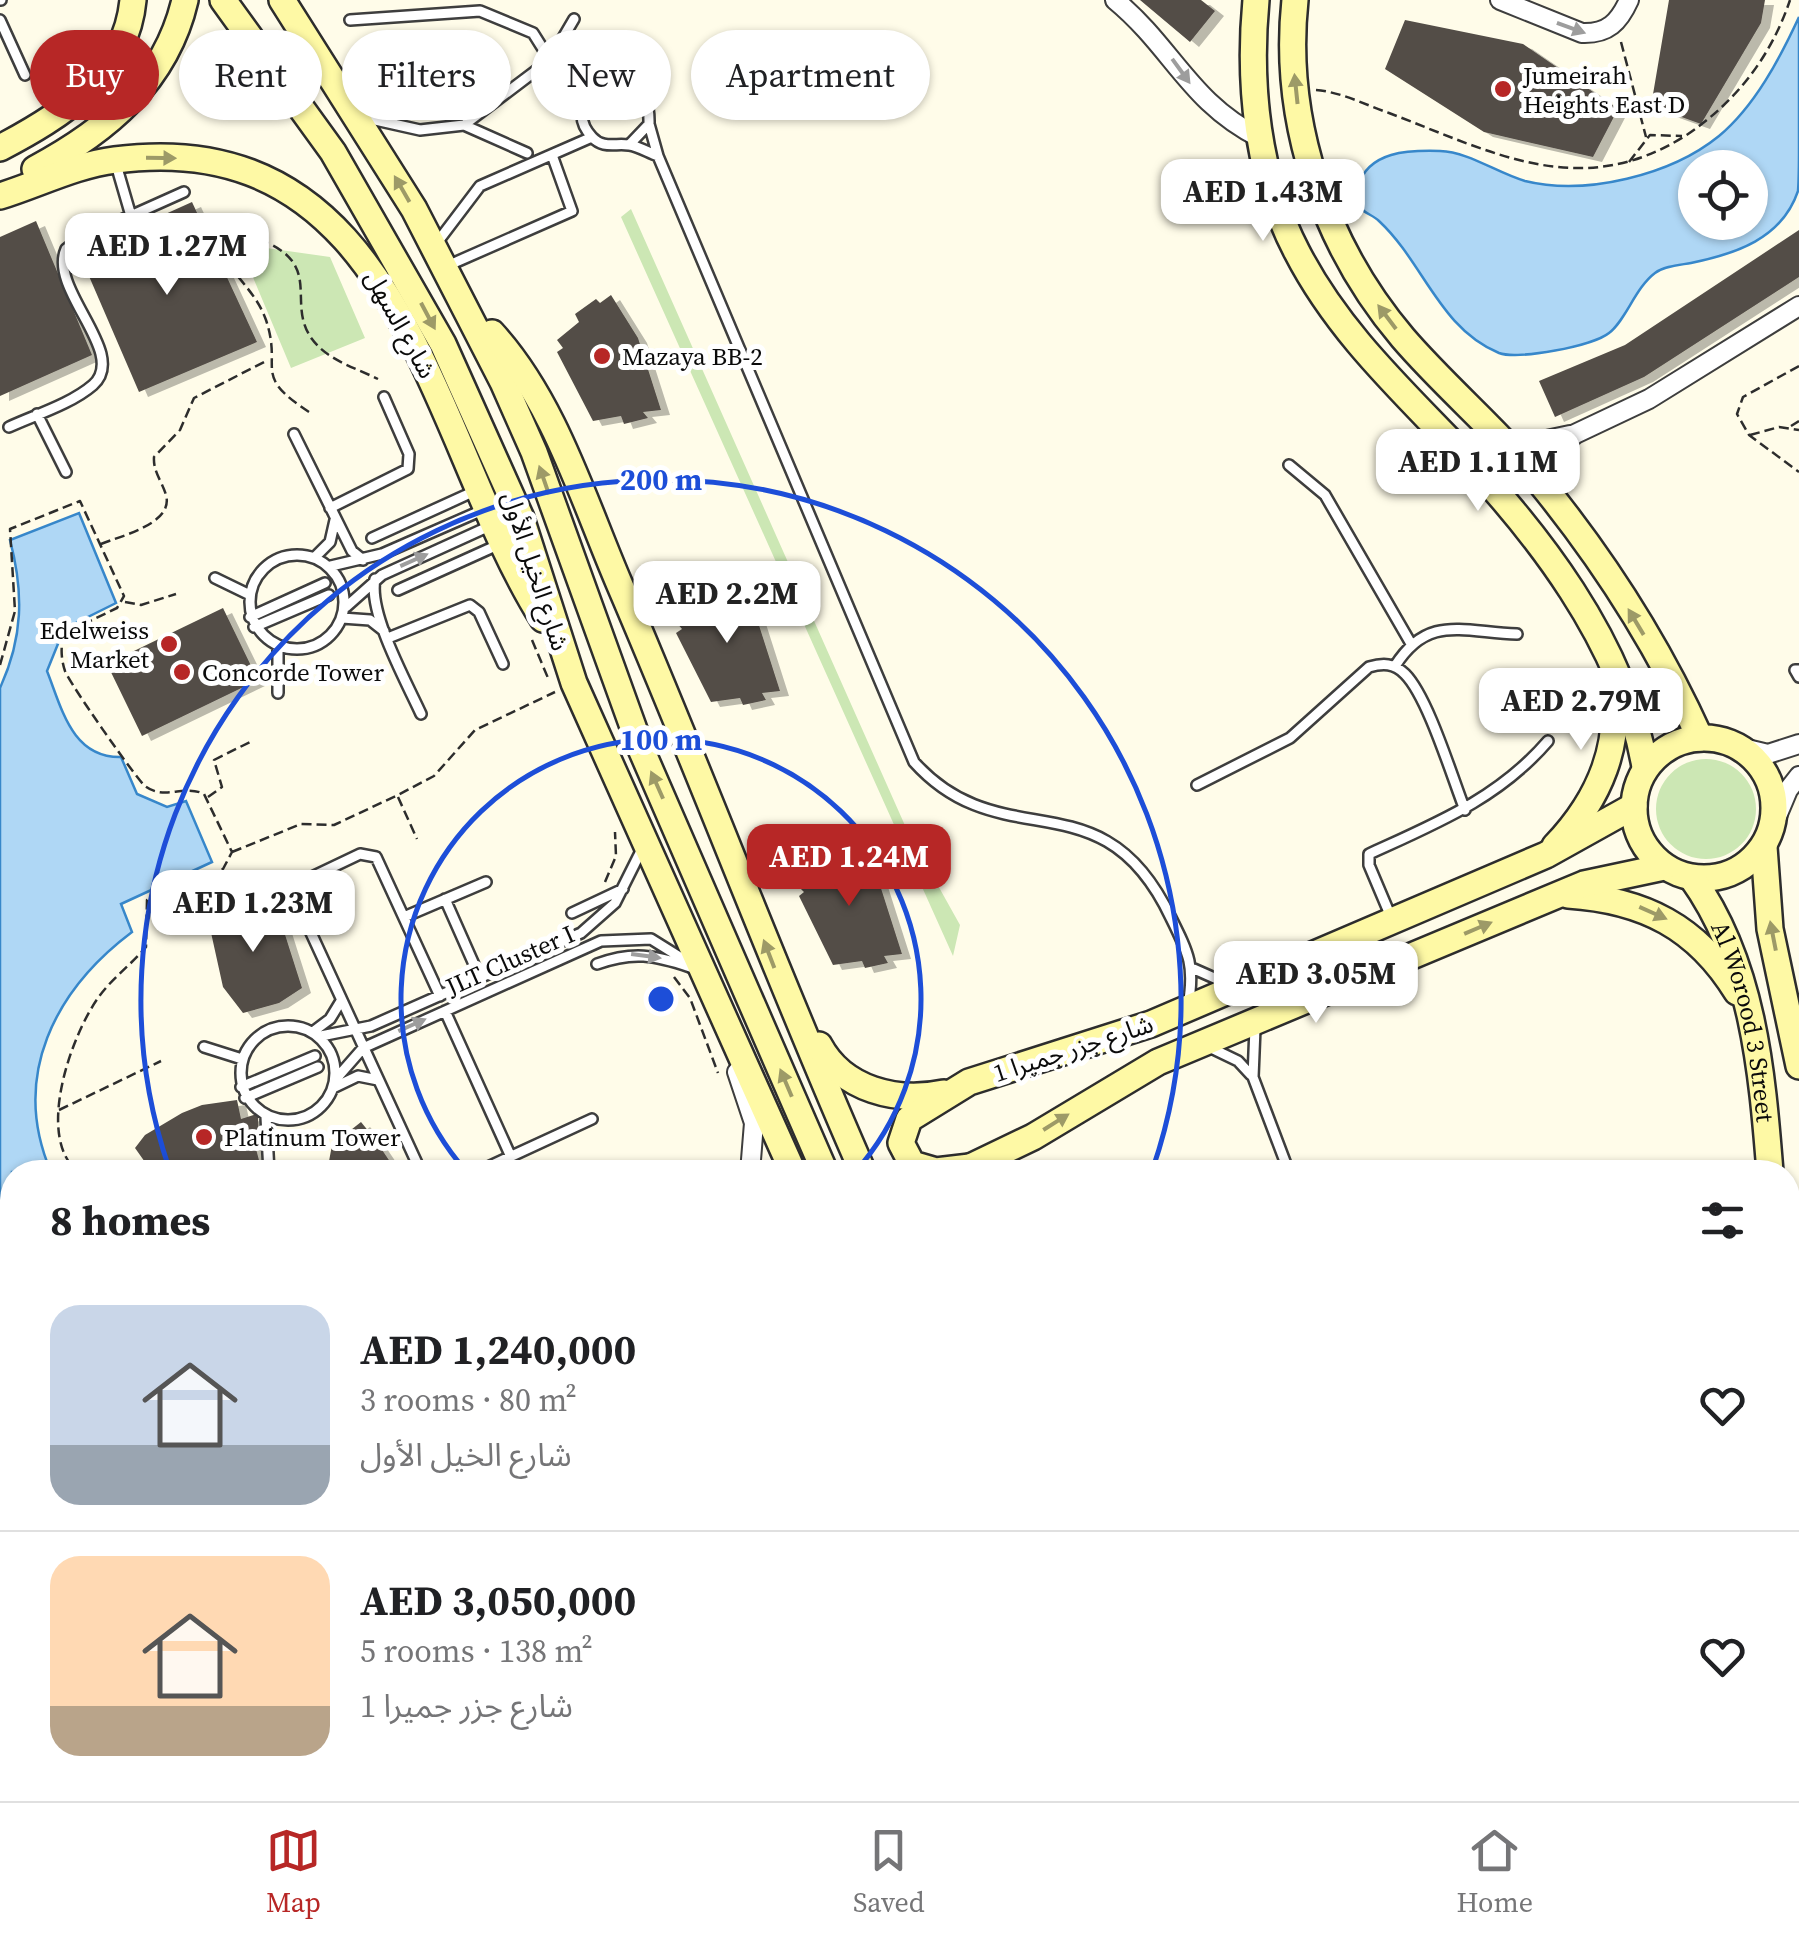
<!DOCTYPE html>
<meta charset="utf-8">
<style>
:root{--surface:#fff;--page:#f2f2f2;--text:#202124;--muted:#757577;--line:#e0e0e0;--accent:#b72726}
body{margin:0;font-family:"Source Serif 4","Noto Sans Arabic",serif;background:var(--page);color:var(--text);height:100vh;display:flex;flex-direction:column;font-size:38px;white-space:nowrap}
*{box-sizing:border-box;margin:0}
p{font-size:32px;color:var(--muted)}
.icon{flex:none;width:55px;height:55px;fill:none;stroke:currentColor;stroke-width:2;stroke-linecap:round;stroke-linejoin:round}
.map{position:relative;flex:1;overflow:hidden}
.sheet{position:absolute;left:0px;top:1160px;width:1800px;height:642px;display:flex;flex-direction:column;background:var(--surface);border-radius:40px 40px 0 0;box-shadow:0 2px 8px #0004}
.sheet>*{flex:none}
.hud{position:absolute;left:30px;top:30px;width:1000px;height:90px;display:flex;gap:20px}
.buttons{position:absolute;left:1678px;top:150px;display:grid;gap:20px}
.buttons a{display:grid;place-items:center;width:90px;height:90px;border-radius:50%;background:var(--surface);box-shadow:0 2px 8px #0004;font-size:50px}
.price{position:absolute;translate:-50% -85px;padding:0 22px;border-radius:20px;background:#fff;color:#222;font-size:32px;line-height:65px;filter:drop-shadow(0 2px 5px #0008)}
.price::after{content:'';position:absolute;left:50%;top:60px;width:30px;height:22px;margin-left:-15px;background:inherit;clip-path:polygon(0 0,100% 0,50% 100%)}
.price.current{background:var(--accent);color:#fff}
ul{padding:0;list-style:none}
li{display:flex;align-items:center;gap:30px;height:250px;padding:0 50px}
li+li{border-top:2px solid var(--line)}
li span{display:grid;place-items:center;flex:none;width:280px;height:200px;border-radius:30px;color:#555}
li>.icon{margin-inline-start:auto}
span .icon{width:120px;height:120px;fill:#fffc;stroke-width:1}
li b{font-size:42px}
h2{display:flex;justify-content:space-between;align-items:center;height:120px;padding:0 50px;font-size:42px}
.pill{padding:0 35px;border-radius:45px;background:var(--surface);box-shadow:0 2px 8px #0004;font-size:35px;line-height:90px}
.pill.current{background:var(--accent);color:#fff}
.tabs{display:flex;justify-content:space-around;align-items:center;height:140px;border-top:2px solid var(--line);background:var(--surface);font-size:28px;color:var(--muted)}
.tabs a{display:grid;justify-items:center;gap:5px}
.tabs .current{color:var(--accent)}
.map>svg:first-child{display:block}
.green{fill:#cce7b4}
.water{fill:#afd7f5;stroke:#3787ca;stroke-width:2.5;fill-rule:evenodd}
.building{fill:#534d47;filter:url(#shadow)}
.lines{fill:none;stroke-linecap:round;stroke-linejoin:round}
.lane-casing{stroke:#3e3e3e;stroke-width:14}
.street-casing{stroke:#3e3e3e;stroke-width:22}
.secondary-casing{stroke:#2d2d2d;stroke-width:30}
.path{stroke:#2d2d2d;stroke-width:2.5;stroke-dasharray:10 5;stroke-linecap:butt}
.lane{stroke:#fff;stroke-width:9}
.street{stroke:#fff;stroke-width:18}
.secondary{stroke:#fef9a5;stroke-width:25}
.oneway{fill:#9d9d9d}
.oneway2{fill:#9d9a67}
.ring{fill:none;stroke:#1d4ed8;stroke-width:5}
.poi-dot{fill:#b72726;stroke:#fff;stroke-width:4}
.labels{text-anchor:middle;stroke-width:10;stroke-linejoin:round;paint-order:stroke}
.poi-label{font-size:25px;fill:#0b0b0b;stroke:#fff;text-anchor:start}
.street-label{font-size:25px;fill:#0b0b0b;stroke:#fff}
.centre{fill:#1d4ed8;stroke:#fff;stroke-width:5}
.ring-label{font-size:30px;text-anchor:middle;font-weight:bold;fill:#1d4ed8;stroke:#fff;stroke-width:10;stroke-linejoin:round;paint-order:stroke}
</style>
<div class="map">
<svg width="1799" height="1801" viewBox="0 0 1799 1801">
<defs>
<filter id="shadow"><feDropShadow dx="9" dy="5" stdDeviation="0" flood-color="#0004"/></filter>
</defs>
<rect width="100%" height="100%" fill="#fffce9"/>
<path class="green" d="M631,209L907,830L960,925L953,956L621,217Z
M239,244L330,257L365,338L291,368Z
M1656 809a50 50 0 1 1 100 0a50 50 0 1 1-100 0Z"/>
<path class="water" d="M1799,17C1799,60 1799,103 1799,146C1799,160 1799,178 1798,191C1782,239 1735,254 1691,263C1680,265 1664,266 1655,273C1635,288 1626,320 1609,333C1593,346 1518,360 1499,353C1439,328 1424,263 1379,221C1374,216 1365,213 1360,208C1356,202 1355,193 1358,186C1369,151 1408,150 1440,151C1469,152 1497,173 1525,181C1586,196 1671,175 1719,136C1755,106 1780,58 1799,17ZM1695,168H1750V222H1695Z
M79,513L116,603L64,629L47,671C62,709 72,758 121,757L137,794L167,807L186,801L212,862L121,904L132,932C55,990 10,1076 51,1172H12V1278L6,1274L2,1279L6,1337L0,1345V688C23,638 24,593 10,540Z
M1788,1587L1799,1601V1758L1788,1738Z
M228,1790H496L472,1801H188Z"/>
<path class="building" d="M1140,0H1201L1215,11L1190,42Z
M1669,0H1765L1761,23L1701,124L1651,106Z
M1405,20L1523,44L1618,109L1593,157L1484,132L1385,69Z
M192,202L257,342L139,392L79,253Z
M36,221L92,355L0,396V237Z
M1799,230V277L1644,377L1555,417L1539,381L1625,345Z
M611,295L638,338L661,410L643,412L648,418L624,424L621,416L593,421L557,352L563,348L557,340L579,322L575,314L596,299L600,303Z
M730,576L757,619L780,691L762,693L766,700L743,705L740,698L711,702L676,633L682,629L676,622L698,603L694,595L715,580L719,585Z
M223,608L258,680L142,736L107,664Z
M851,840L879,882L902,954L884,956L888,963L865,968L862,961L833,965L799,896L804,892L797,885L820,866L816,859L837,843L841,848Z
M257,895L281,922L302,988L279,1003L243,1013L223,987L210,928L219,910L236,899Z
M237,1100L241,1119L257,1114L258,1117L259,1143L255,1145L260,1164L250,1172H152L135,1148L145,1135L182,1113L202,1105Z
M361,1122L374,1138L397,1172H327L332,1145Z"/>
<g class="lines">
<defs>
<path id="lane" d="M0,0H1
M0,20L25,75
M350,20L480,11L533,33L550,60
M362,117L420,130L464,125L550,60L574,19
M649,124L658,156
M464,125L527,153
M629,145L649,124C651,41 551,94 592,137C603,149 615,143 629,145C638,146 649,153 658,156L914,762C1003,861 1102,772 1171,918C1189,954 1195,966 1188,1006
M115,161L131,216
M436,244L480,186L592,137
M447,266L572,211L552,155
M37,414L66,472
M9,427C35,415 71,404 93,385C129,353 48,290 66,249L79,239L184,192
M294,434L352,551L363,560
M1289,465L1325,495L1410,642
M330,508L408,469L409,454L384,397
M372,538L477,490
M250 602a47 47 0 1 1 94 0a47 47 0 1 1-94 0Z
M315,557L330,542L335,520
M331,566L382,554L485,509
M215,578L250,595
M375,579C368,613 406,681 421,714
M398,590L500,544
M346,607L382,575L492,525
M250,617L325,583
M342,618L370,620L384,631
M254,627L329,595
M388,638L470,605L479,612L503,664
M1395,666C1428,614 1462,632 1517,634
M1799,670H1795L1799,677
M278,693V647
M1197,785L1290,738L1369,667C1383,663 1394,663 1405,674C1428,697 1452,777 1465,810
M445,899L480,978
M572,913L623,889
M404,917L486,882
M1391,917L1369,865V854C1437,823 1499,798 1548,741
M597,964C633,951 654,955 690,967
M1194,969L1228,984
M445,1011L511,1157
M241 1073a47 47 0 1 1 94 0a47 47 0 1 1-94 0Z
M1255,1028L1253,1077L1289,1172
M314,1031L330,1019L341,1001
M321,1036L371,1026L581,933L615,903L643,847
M204,1047L242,1059
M1211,1048L1238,1061L1251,1075
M335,1080L363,1048L601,941L651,939L691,964
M241,1087L315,1056
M333,1088L358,1076L378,1080
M245,1098L318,1067
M266,1117L269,1172
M421,1172L295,898L297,884L360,854L376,857L440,996
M477,1172L592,1119
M0,1668L12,1676
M762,1790L767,1801
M1375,1790L1380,1801
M641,1795L652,1790
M1002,1801L1013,1790"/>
<path id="street" d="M1115,0C1173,48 1189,102 1260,138
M1500,0L1582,33C1608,34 1619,22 1629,0
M1509,448L1570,435
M1539,482L1553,454L1575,434L1649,399L1799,306
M1743,748L1768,754L1799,744
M1772,828L1788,790L1799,776
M737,1072L754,1123L750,1172
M0,1690L12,1697
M0,1718L12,1725"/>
<g id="secondary">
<path d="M223,0L333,152L443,344L521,518L574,683L793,1172"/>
<path d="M282,0L414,209L503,382L534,452L641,749L825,1172"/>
<path d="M1256,0C1248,84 1257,176 1297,252C1335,326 1392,381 1449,440C1536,530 1624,642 1645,767"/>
<path d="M1295,0C1282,121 1324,245 1403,338C1446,388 1497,430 1539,481C1602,558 1659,647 1700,738"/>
<path d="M0,148C61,116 126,76 133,0"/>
<path d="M35,169C106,131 166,82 185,0"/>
<path d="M0,196C39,184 75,165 115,160C403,122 430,441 543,619"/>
<path d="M492,333C554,401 583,499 619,583C703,778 777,977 863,1172"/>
<circle cx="1704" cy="808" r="70"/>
<path d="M1555,846C1599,800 1624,743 1611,678"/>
<path d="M1764,847L1770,929L1799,1066"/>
<path id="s1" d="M1692,878C1753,963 1762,1071 1770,1172"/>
<path d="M1568,895C1644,900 1697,927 1737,992"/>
<path d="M819,1045C843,1090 897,1103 944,1093"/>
<path d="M970,1167L936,1171L912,1164L901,1143L909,1119L969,1082L1151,1024L1546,855L1634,806"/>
<path d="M960,1172L1033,1137L1158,1062L1584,884L1664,867"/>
<path d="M1788,1441L1799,1471"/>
<path d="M1054,1790L1059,1801"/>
<path d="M1091,1790L1096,1801"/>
<path d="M1134,1790L1139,1801"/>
</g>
</defs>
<use href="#lane" class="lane-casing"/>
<use href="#street" class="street-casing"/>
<use href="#secondary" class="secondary-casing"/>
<path class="path" d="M1621,42L1646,137
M1316,90C1341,92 1366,105 1389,113C1492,152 1580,202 1685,136C1735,103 1771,57 1790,0
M1629,162L1650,135L1682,136
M1799,366L1743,397L1737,414L1749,435L1799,472
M309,412C251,374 283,371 266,320C258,297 241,282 227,262L235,242C249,237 259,238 272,245C320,270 287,305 312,339C327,360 356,368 378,379
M1791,426L1799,421
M1750,435L1779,427L1799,430
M101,544C120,536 174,524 166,495C162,481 153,472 154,457L180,430L194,398L268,360
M125,602L141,605L176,594
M532,640L548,678
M0,665L15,611L10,529L80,501L124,596L117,608L65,633C60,645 61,659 65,671C68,681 137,780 145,786C165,801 184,784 204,794L232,852L223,869L147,900L146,947C131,965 112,978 98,998C71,1036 35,1137 78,1172
M208,797L222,787L214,760L250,742
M398,797L417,839
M232,852L301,824L334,825L398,795L434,776L475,730L555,692
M605,882L616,856L615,832
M674,977L690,998L718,1073
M59,1110L161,1061
M0,1347L12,1338
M0,1743L12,1751
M0,1766L12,1767
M43,1790L49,1801
M114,1801L127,1794L173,1790
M487,1801L513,1790"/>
<use href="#lane" class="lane"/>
<use href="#street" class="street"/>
<use href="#secondary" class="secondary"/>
</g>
<defs><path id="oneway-solid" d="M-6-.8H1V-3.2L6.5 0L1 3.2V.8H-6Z" transform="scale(2.5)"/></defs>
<g class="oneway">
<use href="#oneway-solid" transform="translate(1571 28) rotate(20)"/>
<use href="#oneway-solid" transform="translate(1181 71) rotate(54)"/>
<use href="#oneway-solid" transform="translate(414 560) rotate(-24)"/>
<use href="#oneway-solid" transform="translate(646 956) rotate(8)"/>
<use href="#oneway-solid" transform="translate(412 1025) rotate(-24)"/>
</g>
<g class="oneway2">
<use href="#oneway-solid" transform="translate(1296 89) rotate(-96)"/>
<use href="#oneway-solid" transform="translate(161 158) rotate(1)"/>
<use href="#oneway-solid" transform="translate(402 189) rotate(-120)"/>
<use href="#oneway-solid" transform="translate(428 316) rotate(62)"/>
<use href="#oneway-solid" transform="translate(1387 317) rotate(-127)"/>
<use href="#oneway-solid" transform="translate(544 480) rotate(-109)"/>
<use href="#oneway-solid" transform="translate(1636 622) rotate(-121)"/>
<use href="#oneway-solid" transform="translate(657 785) rotate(-114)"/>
<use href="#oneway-solid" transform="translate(1653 913) rotate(24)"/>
<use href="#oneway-solid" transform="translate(1478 928) rotate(-23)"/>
<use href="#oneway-solid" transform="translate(1773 936) rotate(-101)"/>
<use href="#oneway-solid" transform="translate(769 954) rotate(-111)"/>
<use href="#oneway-solid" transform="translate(786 1083) rotate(-113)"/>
<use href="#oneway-solid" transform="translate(1056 1122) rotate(-32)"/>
</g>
<g class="ring">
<path d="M466 1171A260 260 0 1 1 856 1171"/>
<path d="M169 1168A520 520 0 1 1 1153 1168"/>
</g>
<g class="poi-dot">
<circle cx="1503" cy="89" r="10"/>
<circle cx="602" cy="356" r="10"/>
<circle cx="169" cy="644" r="10"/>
<circle cx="182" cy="672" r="10"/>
<circle cx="204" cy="1137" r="10"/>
</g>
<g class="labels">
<g class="poi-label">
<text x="1523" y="84">Jumeirah<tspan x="1523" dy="29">Heights East D</tspan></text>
<text x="622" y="365">Mazaya BB-2</text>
<text x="149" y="639" text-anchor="end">Edelweiss<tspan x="149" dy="29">Market</tspan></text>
<text x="202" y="681">Concorde Tower</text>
<text x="224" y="1146">Platinum Tower</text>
</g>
<g class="street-label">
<text transform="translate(401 324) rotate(61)" y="9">شارع السهل</text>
<text transform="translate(536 571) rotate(72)" y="9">شارع الخيل الأول</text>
<text transform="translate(510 960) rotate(-24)" y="9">JLT Cluster I</text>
<text dy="9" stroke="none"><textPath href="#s1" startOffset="155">Al Worood 3 Street</textPath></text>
<text transform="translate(1073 1048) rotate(-18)" y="9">شارع جزر جميرا 1</text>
</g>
</g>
<circle cx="661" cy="999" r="15" class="centre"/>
<g class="ring-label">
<text x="661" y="490">200 m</text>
<text x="661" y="750">100 m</text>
</g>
</svg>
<div class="buttons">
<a><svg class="icon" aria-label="locate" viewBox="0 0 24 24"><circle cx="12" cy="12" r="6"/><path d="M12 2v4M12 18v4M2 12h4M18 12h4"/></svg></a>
</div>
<b class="price" style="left:1263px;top:244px">AED 1.43M</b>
<b class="price" style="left:167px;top:298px">AED 1.27M</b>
<b class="price" style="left:1478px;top:514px">AED 1.11M</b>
<b class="price" style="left:727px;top:646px">AED 2.2M</b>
<b class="price" style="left:1581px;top:753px">AED 2.79M</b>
<b class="price current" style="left:849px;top:909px">AED 1.24M</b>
<b class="price" style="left:253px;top:955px">AED 1.23M</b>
<b class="price" style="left:1316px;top:1026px">AED 3.05M</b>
<div class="hud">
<a class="pill current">Buy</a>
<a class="pill">Rent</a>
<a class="pill">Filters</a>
<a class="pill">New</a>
<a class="pill">Apartment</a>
</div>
<section class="sheet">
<h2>8 homes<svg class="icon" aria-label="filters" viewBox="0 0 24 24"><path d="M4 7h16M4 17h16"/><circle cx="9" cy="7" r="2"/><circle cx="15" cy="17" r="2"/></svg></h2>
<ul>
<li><span style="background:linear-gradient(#c9d6e8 70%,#9aa5b1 0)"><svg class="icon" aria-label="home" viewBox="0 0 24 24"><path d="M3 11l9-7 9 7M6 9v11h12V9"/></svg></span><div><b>AED 1,240,000</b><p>3 rooms · 80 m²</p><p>شارع الخيل الأول</p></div><svg class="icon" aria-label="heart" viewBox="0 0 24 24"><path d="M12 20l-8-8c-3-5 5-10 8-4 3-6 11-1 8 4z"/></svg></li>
<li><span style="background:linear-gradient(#ffd9b3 75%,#b9a48a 0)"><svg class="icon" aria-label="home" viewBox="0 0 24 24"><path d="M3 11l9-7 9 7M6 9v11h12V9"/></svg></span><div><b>AED 3,050,000</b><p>5 rooms · 138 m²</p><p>شارع جزر جميرا 1</p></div><svg class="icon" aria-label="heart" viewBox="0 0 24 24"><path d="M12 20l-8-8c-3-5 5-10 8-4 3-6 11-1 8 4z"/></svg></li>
</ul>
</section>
</div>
<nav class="tabs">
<a class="current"><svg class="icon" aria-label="map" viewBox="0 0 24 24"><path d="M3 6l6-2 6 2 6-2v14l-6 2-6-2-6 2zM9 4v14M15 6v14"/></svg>Map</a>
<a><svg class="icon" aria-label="saved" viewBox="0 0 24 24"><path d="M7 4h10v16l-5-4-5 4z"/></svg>Saved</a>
<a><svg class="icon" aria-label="home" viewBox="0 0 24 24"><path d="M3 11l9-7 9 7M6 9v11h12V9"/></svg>Home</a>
</nav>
